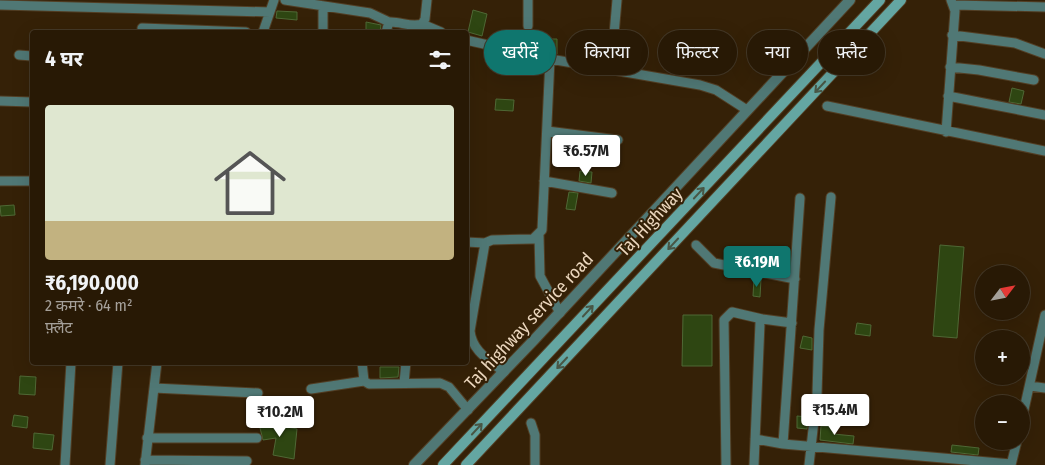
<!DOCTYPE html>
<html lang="hi">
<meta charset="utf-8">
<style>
:root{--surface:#281905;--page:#342613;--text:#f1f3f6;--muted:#a5a09a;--line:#443827;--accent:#0f766e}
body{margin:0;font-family:"Fira Sans Condensed","Noto Sans Devanagari",sans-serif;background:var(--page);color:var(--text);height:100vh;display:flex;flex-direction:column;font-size:19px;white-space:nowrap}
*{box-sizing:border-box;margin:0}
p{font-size:16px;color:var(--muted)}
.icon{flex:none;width:28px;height:28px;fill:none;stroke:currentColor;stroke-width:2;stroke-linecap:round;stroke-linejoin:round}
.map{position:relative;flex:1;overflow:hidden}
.details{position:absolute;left:30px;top:30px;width:439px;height:335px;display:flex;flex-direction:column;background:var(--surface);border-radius:5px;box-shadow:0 5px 20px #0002,0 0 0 1px var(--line)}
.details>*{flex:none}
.banner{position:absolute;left:484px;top:30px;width:475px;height:45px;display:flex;gap:10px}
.needle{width:32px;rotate:58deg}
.controls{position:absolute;left:975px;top:265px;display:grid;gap:10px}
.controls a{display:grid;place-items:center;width:55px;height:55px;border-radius:50%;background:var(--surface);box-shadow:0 5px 20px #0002,0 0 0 1px var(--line);font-size:25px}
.price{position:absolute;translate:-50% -42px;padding:0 11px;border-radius:5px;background:#fff;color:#222;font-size:16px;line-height:32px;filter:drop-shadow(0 1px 2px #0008)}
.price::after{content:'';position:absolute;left:50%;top:30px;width:15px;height:11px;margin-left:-8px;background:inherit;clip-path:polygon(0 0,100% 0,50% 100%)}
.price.active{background:var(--accent);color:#fff}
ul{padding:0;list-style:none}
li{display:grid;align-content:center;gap:10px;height:265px;padding:0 15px}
li span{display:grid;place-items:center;height:155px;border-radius:5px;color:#555}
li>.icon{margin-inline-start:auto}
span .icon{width:90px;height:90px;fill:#fffc;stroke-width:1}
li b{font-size:21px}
h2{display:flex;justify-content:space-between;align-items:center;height:60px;padding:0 15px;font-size:21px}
.chip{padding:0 18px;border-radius:22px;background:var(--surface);box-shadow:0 5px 20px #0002,0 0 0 1px var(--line);font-size:18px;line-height:45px}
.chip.active{background:var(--accent);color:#fff}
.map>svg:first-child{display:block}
.building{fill:#2e4612;stroke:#4f6835}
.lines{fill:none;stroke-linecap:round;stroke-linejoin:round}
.minor-casing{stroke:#523e24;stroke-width:11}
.tertiary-casing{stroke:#523e24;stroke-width:12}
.secondary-casing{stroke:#523e24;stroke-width:12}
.minor{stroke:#507875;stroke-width:9}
.tertiary{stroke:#507875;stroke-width:10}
.secondary{stroke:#64a6a2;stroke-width:10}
.oneway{stroke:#485645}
.labels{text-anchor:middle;stroke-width:4;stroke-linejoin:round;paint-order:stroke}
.street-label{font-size:18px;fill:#ebd6bd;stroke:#352107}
</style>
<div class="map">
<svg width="1045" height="465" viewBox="0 0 1045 465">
<rect width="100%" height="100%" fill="#352107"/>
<path class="building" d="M473,10L487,14L482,36L468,32Z
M277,11L297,12V20L276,18Z
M366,22L381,25L380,32H366Z
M547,39H557V54L547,52Z
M1012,88L1024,91L1021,104L1009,102Z
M496,99L514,100L513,111L495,110Z
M580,171L592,172L591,183L579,181Z
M569,192L578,193L575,210L566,209Z
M14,205L15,215L1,216L0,206Z
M940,245L964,247L957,338L933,336Z
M754,278L761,279L760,297L753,296Z
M683,315H712V366H682Z
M857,323L871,325L870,336L855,334Z
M803,336L812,338V350L800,348Z
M380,367H399L398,377L380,378Z
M20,376L36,377L35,395L19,394Z
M14,415L28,417L27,428L12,426Z
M797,416L808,417L807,429L797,428Z
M269,419V423L297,429L294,459L273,455L276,438L263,440L258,420Z
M821,426L834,427L833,434L854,436L853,444L820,440Z
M34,433L54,435L52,450L33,448Z
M952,445L979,448L978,455L951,452Z"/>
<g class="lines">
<defs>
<path id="minor" d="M285,0L370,13L389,22
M0,5L270,12
M954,5L1045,7
M422,24L441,32
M528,26V0
M142,28L246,32
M263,32L274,0
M323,32V7
M386,32L389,22C400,21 411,28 422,24L425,19L427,0
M952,35L1015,43L1045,54
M466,40L550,59L700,85L716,90L747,110
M19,55L32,56
M950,67L979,70L1034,80
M611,69L617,0
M948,96L1045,115
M0,101L32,102
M827,106L1045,151
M547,131L618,140
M946,132L955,11L951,0
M0,181H32
M544,181L612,193
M539,235L540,276L560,313
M466,242L485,243
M696,245L714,263L795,279
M362,362L364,381L369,384L440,383L449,387L468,410
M504,372C489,360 472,351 470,331L485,243L492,240L533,239L542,230L550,59
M404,383L406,362
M1030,386L1045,388
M154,388L258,393
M311,389L364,381
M531,423L535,435V465
M1021,423L1045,315
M147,438H257
M755,439L783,444L1011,464
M783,444L800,198
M145,460L247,461
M65,465L71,362
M110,465L118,362
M145,465L157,362
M726,465L724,320L732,312L762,319
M754,465L760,323L762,319L792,323
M809,465L817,394L819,330L831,197
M1011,465L1017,441"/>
<path id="tertiary" d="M414,465L533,341L850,0"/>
<path id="secondary" d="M443,465L880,0
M466,465L901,0"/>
</defs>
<use href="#minor" class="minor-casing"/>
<use href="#tertiary" class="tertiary-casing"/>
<use href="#secondary" class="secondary-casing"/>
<use href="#minor" class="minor"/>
<use href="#tertiary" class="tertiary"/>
<use href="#secondary" class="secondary"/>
</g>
<defs><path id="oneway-shaft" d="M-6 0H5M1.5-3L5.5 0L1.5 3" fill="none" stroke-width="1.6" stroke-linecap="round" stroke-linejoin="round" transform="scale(1.25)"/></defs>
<g class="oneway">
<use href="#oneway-shaft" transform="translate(820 87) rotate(133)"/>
<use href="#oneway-shaft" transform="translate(699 193) rotate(-47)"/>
<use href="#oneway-shaft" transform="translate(673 244) rotate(133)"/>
<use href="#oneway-shaft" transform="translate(588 311) rotate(-47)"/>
<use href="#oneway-shaft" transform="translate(562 363) rotate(133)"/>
<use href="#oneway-shaft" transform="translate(477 429) rotate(-47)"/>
</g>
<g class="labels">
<g class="street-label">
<text transform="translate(650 222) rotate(-47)" y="6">Taj Highway</text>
<text transform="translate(529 321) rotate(-47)" y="6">Taj highway service road</text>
</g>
</g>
</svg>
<div class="controls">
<a><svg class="needle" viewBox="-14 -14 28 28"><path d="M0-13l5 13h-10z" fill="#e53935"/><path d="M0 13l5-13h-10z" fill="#a5a09a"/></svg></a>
<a>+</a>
<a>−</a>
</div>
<b class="price" style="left:586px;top:177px">₹6.57M</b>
<b class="price active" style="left:757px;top:288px">₹6.19M</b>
<b class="price" style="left:835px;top:436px">₹15.4M</b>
<b class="price" style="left:280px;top:438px">₹10.2M</b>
<div class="banner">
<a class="chip active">खरीदें</a>
<a class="chip">किराया</a>
<a class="chip">फ़िल्टर</a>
<a class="chip">नया</a>
<a class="chip">फ़्लैट</a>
</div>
<section class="details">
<h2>4 घर<svg class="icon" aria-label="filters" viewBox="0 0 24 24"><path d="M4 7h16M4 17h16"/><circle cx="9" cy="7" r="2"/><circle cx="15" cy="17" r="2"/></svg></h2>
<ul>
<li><span style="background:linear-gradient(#dfe7d0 75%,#c2b280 0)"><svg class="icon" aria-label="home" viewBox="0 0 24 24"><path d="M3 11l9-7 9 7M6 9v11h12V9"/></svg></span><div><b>₹6,190,000</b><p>2 कमरे · 64 m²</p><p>फ़्लैट</p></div></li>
</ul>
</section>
</div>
